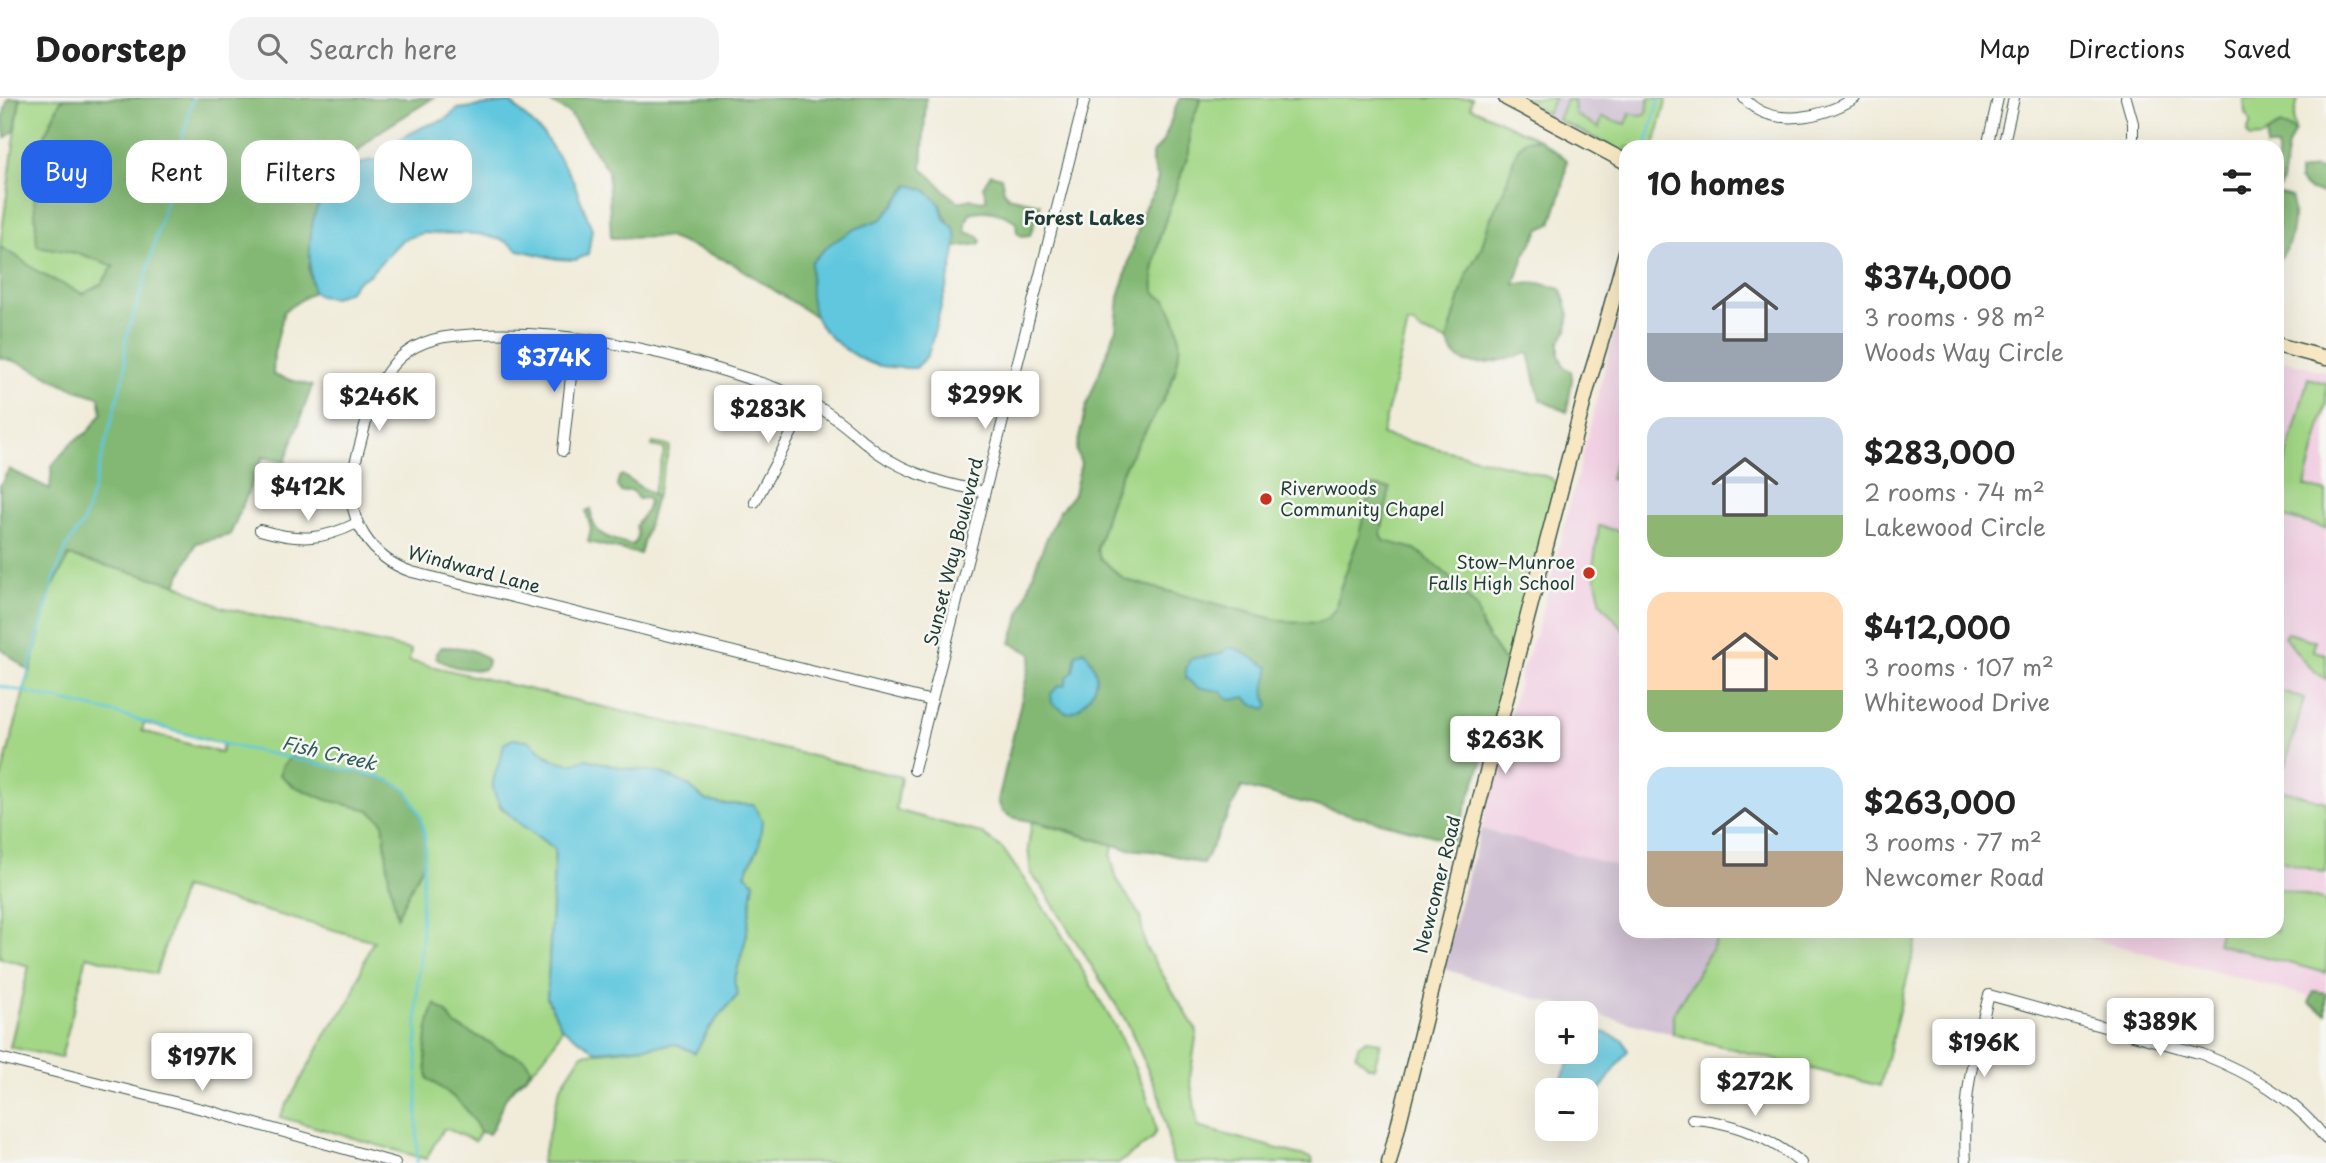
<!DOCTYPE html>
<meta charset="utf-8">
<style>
:root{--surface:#fff;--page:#f2f2f2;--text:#222;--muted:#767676;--line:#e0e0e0;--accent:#2563eb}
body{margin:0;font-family:"Playpen Sans",sans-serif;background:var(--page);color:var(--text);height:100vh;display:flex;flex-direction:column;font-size:26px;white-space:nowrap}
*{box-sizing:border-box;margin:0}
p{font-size:23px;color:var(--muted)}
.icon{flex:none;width:38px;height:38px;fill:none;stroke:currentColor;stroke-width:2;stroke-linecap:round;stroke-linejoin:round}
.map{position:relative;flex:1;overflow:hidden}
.sheet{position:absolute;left:1619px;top:42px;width:665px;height:798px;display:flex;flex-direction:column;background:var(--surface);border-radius:21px;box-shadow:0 7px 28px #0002}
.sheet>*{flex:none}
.top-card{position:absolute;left:21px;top:42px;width:665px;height:63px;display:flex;gap:14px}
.tools{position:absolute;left:1535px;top:903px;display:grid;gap:14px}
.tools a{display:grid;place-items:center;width:63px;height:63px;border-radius:14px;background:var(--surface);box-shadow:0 7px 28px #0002;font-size:35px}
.price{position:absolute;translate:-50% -60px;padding:0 16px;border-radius:7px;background:#fff;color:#222;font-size:23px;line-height:46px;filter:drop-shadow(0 2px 4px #0008)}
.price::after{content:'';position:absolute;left:50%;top:42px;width:21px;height:16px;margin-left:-10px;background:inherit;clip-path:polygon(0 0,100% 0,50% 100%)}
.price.selected{background:var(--accent);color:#fff}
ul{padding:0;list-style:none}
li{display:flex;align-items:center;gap:21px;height:175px;padding:0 28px}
li span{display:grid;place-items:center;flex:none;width:196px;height:140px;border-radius:21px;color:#555}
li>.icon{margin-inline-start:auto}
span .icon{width:84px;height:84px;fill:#fffc;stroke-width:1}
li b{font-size:30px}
h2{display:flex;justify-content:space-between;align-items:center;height:84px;padding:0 28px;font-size:30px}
.pill{padding:0 24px;border-radius:21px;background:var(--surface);box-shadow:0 7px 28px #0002;font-size:24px;line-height:63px}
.pill.selected{background:var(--accent);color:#fff}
header{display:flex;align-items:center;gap:42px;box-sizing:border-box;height:98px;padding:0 35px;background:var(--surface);border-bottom:2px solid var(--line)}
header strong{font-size:33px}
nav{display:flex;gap:38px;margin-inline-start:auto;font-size:24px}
.search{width:490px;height:63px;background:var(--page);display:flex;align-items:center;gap:18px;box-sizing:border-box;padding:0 24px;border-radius:21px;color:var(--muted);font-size:26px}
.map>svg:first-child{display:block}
.built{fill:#f1d0e3}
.industrial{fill:#cebed1}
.green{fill:#a3d786;stroke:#618a5d;stroke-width:2;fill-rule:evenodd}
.forest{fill:#82b873;stroke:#507a54;stroke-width:2}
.water{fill:#61c7de;stroke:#408289;stroke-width:2}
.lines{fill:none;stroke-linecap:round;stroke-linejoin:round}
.stream{stroke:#61c7de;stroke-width:2.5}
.street-casing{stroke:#3e574d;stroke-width:12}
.secondary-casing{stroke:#3e574d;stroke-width:17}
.street{stroke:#fff;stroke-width:10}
.secondary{stroke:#f7e8c3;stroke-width:14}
.poi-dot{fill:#c8321e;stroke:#f6f6f2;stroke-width:2.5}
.labels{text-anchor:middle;stroke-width:5;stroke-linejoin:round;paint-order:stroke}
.poi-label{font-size:18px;fill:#1f3d34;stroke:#f6f6f2;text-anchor:start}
.street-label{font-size:18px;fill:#1f3d34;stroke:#f6f6f2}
.neighbourhood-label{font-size:19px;font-weight:bold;fill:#1f3d34;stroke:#f6f6f2}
.water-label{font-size:19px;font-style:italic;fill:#30605e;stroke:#f6f6f2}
</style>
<header>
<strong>Doorstep</strong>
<div class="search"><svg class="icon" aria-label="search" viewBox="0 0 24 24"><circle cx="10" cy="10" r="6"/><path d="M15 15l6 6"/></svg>Search here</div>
<nav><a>Map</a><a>Directions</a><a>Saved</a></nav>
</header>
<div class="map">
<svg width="2326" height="1065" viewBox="0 0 2326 1065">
<rect width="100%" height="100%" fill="#f6f6f2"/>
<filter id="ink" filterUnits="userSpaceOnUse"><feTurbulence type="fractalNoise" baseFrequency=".0143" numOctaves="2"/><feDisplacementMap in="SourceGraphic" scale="14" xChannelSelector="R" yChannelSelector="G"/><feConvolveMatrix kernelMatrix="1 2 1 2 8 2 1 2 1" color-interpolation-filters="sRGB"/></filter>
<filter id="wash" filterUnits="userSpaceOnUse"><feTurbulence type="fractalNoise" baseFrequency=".00686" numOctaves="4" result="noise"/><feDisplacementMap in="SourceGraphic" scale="28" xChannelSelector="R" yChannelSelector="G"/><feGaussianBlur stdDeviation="1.57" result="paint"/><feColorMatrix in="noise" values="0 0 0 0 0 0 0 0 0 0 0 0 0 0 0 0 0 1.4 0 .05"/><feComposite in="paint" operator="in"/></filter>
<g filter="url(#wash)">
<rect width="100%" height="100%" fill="#f1ecda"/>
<path class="built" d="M1626,190V770L1481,731L1522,572L1538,530Z
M2277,260L2326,274V903L2061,833H2277Z"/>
<path class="industrial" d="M1513,0H1667L1654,49H1626V59Z
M1481,731L1626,770V833H1717L1715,845L1673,916V936L1539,902L1442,870Z"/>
<path class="green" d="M20,0H65L60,4L32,65L80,156L114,167L101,186L83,196L41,176L16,158L0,149Z
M1201,0H1472L1470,9L1539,41L1525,42L1517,52L1504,92L1489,124L1481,151L1467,175L1447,243L1420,233L1414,227L1408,226L1382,337L1522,371L1551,380L1556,386L1508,569L1483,532L1476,510L1444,474L1358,441L1339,493L1336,510L1328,520L1316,525L1282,523L1125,482L1100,460L1097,452C1104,425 1112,395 1124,370C1145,326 1185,285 1178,232C1177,222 1170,212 1166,202L1158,198L1154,193L1153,173L1160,138L1189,54L1190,29Z
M1517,0H1555L1547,16Z
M1649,0H1667L1654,49H1626V56L1558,22L1566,2H1574L1575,16L1599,30L1602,19L1626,26L1630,15L1641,18L1647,15Z
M2244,0H2298L2294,22L2295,33L2288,29H2276L2262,39L2250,40L2247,34L2251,24L2245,16Z
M2308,280L2326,285V306L2305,388L2326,394V430L2284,419L2282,425L2277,427V395Z
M1626,337V385L1610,381L1621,344Z
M653,345L670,348L656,400L652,398L665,351L652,348Z
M1599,428L1626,435V535L1601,505L1593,469Z
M69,458L176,486L221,509L411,552L409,563L901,679L896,712L981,735L1003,751L1059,832L1116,930L1142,986L1154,1019L1156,1033L1151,1042L1119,1065H541L560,990L582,956L676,946L695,955L709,930L738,897L734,884L746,840L754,784L745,776L759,748L754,707L721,706L705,702L686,686L586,661C581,663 575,666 570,666C542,664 531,630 504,646L503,659L493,685L500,709L555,751L547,900L562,930C551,956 530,974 510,994C496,1008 484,1026 475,1043L447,1031H443L426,1061L280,1019L330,929L349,905L369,851L374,843L183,790L156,876L87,858L61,960L10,949L29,868L0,860V684L50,494ZM144,625L223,646L221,655L142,633Z
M2287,535L2315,543L2313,553L2326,556V582L2305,565L2284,538Z
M2277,592L2304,600L2286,667L2277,664Z
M2277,691L2326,704V775L2277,762Z
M1032,723L1113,747L1111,759L1117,782L1140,818L1145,848L1197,933L1190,980L1198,1029L1312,1060L1313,1065H1173L1160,1000L1128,926L1042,789L1031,776L1028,749Z
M2277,790L2326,803V875L2217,846L2220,833H2277Z
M1717,833H1919L1880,988L1673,936V916L1715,845Z
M1366,942L1381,944L1374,970L1368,968L1356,957L1358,948Z"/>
<path class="forest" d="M8,0H20L15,32L5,40L3,19Z
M65,0H433L376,36L334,75L318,106L309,171L313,194L284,213L274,255L273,277L312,288L285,364L263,359L230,437L196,445L176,486L69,458L50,494L30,574L0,550V388L9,371L50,391L52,368L71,345L88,334L102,315L99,299C90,296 81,294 72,290C48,280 27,264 0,260V149L16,158L41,176L83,196L101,186L114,168L80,156L37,148L32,65L60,4Z
M543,0H926L922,71C937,81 943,95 959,104L971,101L983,103L987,101L983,89L991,76L1001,79L1004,92L1008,99L1040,106V110L1030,137L1022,138L1017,135L1016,124C1005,115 984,110 970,115L966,124V134L978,138L981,143L979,146L955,149C959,129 945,125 940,106L909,87L882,121L855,131L811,200L816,219L730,164L668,139L611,140L608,73L570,16Z
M1180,0H1201L1190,29L1189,54L1160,138L1153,173L1154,193L1158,198L1166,202C1171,212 1176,222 1178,232C1188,280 1144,330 1124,370C1112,395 1104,425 1097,451L1100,460L1125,482L1282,523L1316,525L1328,520L1336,510L1339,494L1358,441L1371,388L1390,390L1381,436L1384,443L1415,451L1444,474L1477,510L1483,532L1508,569L1483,661L1454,743L1242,689L1203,766L1161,754L1127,751L1054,728L1011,719L1002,713L998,703L1032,556L1011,545L1035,470L1047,440L1059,414L1074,396L1081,365L1076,353L1086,309L1116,231L1119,199L1129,163L1144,111L1154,94L1158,80L1152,65V55C1170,43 1169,18 1180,0Z
M2280,27L2295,33L2288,48L2282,84L2277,95V49H2266L2267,36Z
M1539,41L1567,62L1563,89L1551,126L1540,131L1524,158L1515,186L1539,185L1561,191L1569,216L1567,232L1559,245V256L1564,269L1571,273L1572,281L1567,314L1540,302L1529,255C1510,260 1471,274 1456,258C1452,255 1450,248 1447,243L1467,175L1481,151L1489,124L1504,92L1517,52L1525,42Z
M2315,70L2326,74V97L2308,91L2299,82V74Z
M2277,95L2292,99C2295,119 2293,149 2277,163Z
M622,377L656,399L640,456L588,444L591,431L586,414L591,411C590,438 612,442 633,447C639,441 638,436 636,428C640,417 647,418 649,403L646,400L638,401L632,392L621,394L617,388L619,379Z
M442,549C461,549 473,549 488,562L487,568L482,572C463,571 451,570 436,560V555Z
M291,659L389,682L407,692L420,717L425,739L424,764L397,818L389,782L383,724L369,712L327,702L293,688L280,677L282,668Z
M2314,893L2326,895V915L2309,905Z
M435,906L447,915L455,927L491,945L498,951L524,960L531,970C525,981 516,985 509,995C500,1007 498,1023 489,1036L480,1034C465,1004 454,999 428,981C423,957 426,928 435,906Z"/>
<path class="water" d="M510,4L544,37L572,80L592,131L588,156L576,162L557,161L519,152L505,143L479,136L423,135L402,142L369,177L356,184L350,193L333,200L319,198L313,194C309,171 307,127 319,106C324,97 335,89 342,82C355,68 365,59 384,63L403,39L425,28L444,22L458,11Z
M910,87L926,92L940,106L944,121L954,130L957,141L952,168L928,257L916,270C903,270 885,270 873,266C854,260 822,237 815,218C809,201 811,182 811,164L830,146L855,131L882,121Z
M1228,550H1235L1269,569C1271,584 1258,586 1269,606L1266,611L1253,607L1245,599L1233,602L1228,600L1220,593L1197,589L1186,580V571L1190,561L1220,556Z
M1084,552C1089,559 1096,570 1096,578C1096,593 1082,613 1067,615L1052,605L1051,596L1058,588L1065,587L1067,579L1073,573L1076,556Z
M513,641L528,642L551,661L571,666L586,661L622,670L660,674L686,686L705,702L721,706L754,707L762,723L759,748L745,776L754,784L746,840L734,884L738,896L709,930L695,955L676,946L596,953L562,930L547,900L555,751C536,736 490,712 493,684C495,672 502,660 504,646Z
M1593,933L1603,934L1623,942L1628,953L1586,1011V992H1557L1573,954H1586V935Z"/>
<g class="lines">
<path class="stream" d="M1646,49L1659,0
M0,588L115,615L209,643L371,677L389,682L407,692L420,717L425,739L421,809L422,845L417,892V1065
M23,593L54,482L67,448L83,425L93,392L125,272V243L145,182L193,0"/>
</g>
</g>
<g filter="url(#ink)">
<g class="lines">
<defs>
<path id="street" d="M1744,0C1771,32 1824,19 1855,0
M2126,0L2133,25V49
M1987,49L1998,0
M2003,49L2014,0
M563,353L575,241
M755,404L808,304
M260,432C298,443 321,443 357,425
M932,603L412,474C372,461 346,422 352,380C354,367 358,355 361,343C374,290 390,244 453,238C545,229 638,246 724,273C756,283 789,293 818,309C840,321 857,339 877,354C909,377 947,386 985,394
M914,672L1085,0
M0,960L206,1012L395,1065
M1692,1021C1732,1023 1770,1040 1801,1065
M1966,1065C1962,1000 1973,958 1989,897L2202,956C2249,975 2294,1000 2326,1041"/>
<path id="secondary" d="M1506,0L1626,64
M2277,247L2326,260
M1389,1065L1463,766L1589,283L1604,234L1626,154"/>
</defs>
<use href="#street" class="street-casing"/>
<use href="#secondary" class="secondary-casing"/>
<use href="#street" class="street"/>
<use href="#secondary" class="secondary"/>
</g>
</g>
<g class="poi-dot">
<circle cx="1266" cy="401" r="7"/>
<circle cx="1589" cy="475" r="7"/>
</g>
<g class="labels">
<g class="poi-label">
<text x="1280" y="397">Riverwoods<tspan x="1280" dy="21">Community Chapel</tspan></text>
<text x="1575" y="471" text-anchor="end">Stow–Munroe<tspan x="1575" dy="21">Falls High School</tspan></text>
</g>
<g class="street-label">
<text transform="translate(954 454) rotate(-76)" y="6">Sunset Way Boulevard</text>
<text transform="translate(474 472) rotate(15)" y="6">Windward Lane</text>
<text transform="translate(1438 787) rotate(-76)" y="6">Newcomer Road</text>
</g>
<g class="neighbourhood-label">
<text x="1084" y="127">Forest Lakes</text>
</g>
<g class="water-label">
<text transform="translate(329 655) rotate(13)" y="7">Fish Creek</text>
</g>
</g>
</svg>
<div class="tools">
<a>+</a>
<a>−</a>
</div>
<b class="price selected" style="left:554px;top:296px">$374K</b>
<b class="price" style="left:985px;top:333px">$299K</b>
<b class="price" style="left:379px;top:335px">$246K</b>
<b class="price" style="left:768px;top:347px">$283K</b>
<b class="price" style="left:308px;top:425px">$412K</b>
<b class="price" style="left:1505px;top:678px">$263K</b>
<b class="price" style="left:2160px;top:960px">$389K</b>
<b class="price" style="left:1984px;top:981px">$196K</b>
<b class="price" style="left:202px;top:995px">$197K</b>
<b class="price" style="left:1755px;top:1020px">$272K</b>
<div class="top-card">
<a class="pill selected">Buy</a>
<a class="pill">Rent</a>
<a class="pill">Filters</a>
<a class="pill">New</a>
</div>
<section class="sheet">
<h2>10 homes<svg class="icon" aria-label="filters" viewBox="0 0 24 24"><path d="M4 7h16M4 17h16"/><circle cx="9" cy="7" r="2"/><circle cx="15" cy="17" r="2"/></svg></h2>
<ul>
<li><span style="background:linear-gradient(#c9d6e8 65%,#9aa5b1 0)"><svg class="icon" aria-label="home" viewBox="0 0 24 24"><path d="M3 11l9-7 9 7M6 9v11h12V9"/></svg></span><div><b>$374,000</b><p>3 rooms · 98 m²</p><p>Woods Way Circle</p></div></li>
<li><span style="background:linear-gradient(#c9d6e8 70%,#8fb573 0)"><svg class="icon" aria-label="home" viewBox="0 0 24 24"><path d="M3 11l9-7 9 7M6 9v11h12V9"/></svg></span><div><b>$283,000</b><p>2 rooms · 74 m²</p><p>Lakewood Circle</p></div></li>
<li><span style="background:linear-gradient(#ffd9b3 70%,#8fb573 0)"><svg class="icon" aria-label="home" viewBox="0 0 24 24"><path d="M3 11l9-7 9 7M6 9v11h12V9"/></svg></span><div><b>$412,000</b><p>3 rooms · 107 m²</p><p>Whitewood Drive</p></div></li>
<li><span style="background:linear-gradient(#bfe0f5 60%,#b9a48a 0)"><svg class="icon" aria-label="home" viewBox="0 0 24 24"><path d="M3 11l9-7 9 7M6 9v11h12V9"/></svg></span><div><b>$263,000</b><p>3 rooms · 77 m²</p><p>Newcomer Road</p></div></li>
</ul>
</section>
</div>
